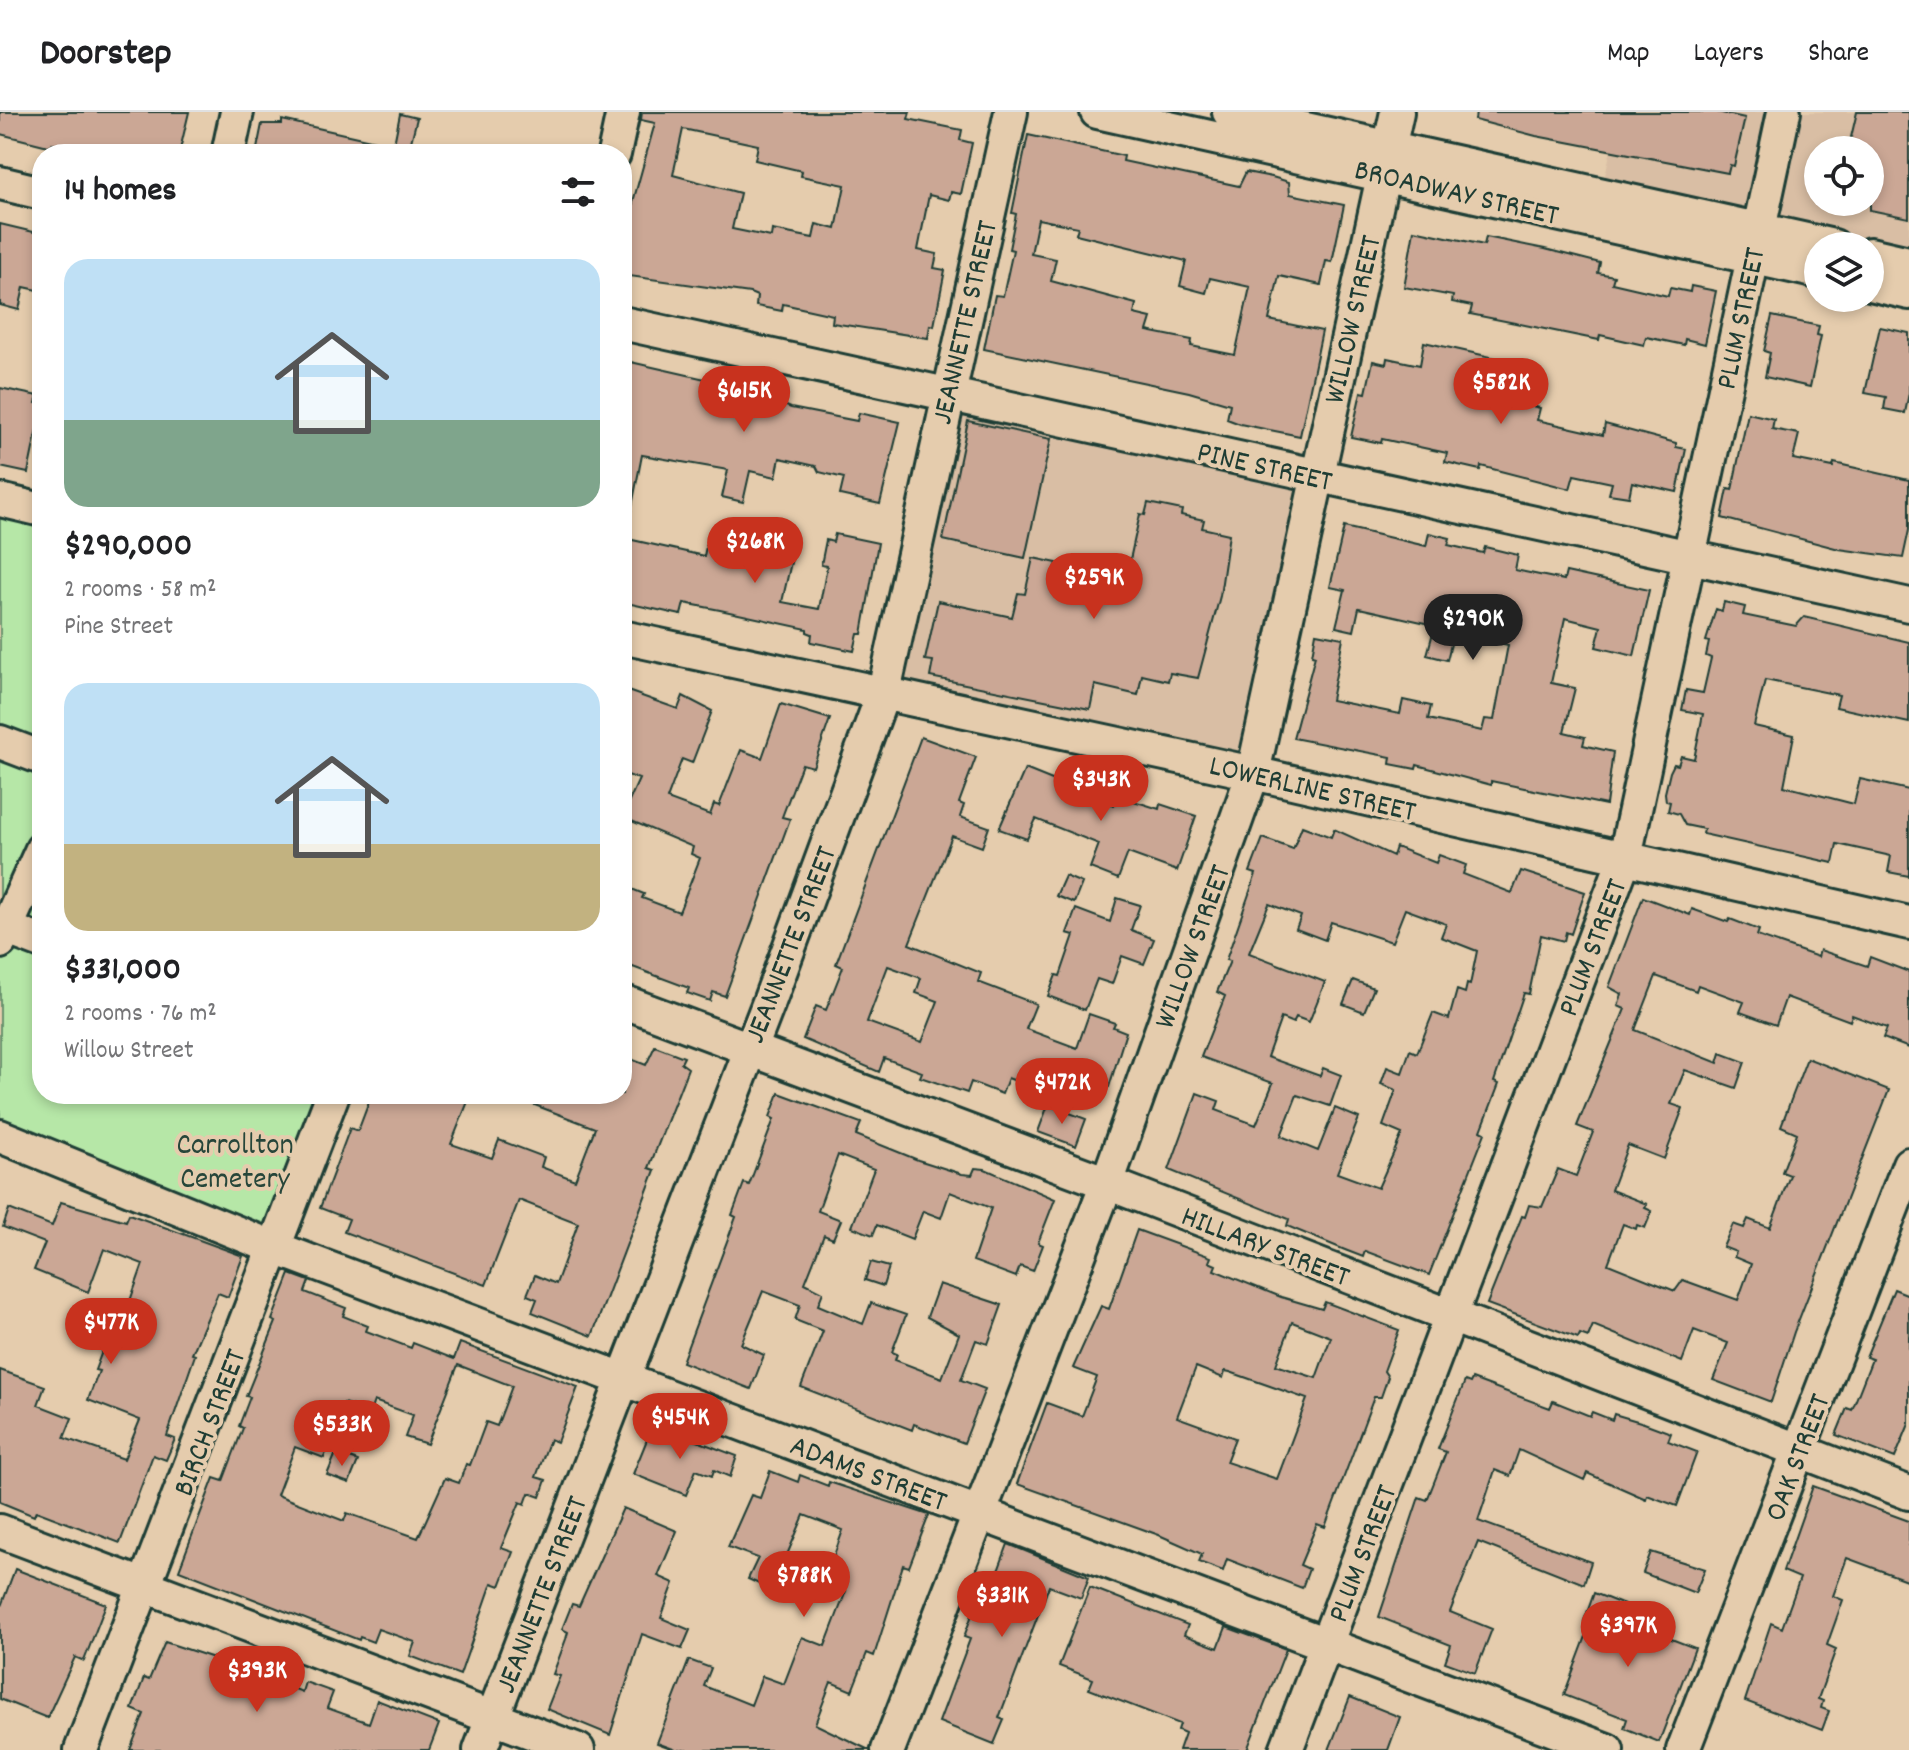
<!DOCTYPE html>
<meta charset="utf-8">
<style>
:root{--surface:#fff;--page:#f6f6f6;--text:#202124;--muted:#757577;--line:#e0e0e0;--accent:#c8321e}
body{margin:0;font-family:Dekko,sans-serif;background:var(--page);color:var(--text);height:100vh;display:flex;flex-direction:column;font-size:30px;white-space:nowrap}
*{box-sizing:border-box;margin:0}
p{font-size:26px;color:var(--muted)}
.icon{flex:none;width:44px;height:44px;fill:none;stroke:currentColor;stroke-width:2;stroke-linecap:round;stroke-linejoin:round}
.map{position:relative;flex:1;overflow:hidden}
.side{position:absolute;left:32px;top:32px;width:600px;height:960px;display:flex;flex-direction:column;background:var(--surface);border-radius:32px;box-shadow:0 4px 12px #0003}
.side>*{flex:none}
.controls{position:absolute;left:1804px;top:24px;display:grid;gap:16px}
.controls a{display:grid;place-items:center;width:80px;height:80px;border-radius:50%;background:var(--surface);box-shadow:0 4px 12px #0003;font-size:40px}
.price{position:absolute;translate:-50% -68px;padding:0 18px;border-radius:28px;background:var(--accent);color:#fff;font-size:26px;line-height:52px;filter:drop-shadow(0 2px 4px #0008)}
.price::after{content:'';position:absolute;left:50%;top:48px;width:24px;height:18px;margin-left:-12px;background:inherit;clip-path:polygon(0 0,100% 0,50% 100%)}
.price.active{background:#222;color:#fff}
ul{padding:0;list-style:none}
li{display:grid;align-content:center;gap:16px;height:424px;padding:0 32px}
li span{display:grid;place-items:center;height:248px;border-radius:24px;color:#555}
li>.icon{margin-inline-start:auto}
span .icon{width:144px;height:144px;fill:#fffc;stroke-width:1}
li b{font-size:34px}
h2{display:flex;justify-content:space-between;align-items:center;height:96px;padding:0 32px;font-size:34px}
header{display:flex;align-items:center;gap:48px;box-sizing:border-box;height:112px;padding:0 40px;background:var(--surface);border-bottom:2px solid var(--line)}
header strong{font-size:38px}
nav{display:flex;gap:44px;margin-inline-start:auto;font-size:28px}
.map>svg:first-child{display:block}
.built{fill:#d9bea4;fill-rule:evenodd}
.green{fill:#b6e7a7;stroke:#6a926e;stroke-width:2}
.building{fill:#cba795;stroke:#1f3d34;stroke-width:2;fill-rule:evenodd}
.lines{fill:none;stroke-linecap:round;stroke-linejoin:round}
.minor-casing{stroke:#1f3d34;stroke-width:38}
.minor{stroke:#e5ccad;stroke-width:32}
.labels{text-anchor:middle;stroke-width:8;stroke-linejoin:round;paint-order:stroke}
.street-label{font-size:30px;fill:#1f3d34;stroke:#e5ccad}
.park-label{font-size:30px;fill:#27463a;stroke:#e5ccad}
</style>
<header>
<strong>Doorstep</strong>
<nav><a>Map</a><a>Layers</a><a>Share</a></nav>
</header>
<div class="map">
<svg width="1909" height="1638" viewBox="0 0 1909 1638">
<rect width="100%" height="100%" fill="#e5ccad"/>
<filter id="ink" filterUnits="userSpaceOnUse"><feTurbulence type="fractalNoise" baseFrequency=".0125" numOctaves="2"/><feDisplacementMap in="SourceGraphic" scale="16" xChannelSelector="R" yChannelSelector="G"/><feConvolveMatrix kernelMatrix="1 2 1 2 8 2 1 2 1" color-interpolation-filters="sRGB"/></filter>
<g filter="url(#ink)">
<path class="built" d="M1620,0H1909V150L1870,134H1838L1601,80ZM1818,38H1870V90H1818Z
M947,282L1315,365L1253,661L884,579Z"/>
<path class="green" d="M0,385L42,395V982H331L275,1136L0,1027Z"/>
<path class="building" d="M0,0H189L179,42H99L52,32V35L0,22Z
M642,0H910L908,7L962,18L960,28L972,31L961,82L951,80L949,88L929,83L918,138L937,142L934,156L945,158L934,214L930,213L928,226L832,211L833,203L783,192L782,199L756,194L757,184L750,181L622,163V142L633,90L655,11L641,8ZM683,17L758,33L755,48L802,59L801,64L845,73L836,117L816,112L813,126L772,118L771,125L732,117L740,81L673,63Z
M1476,0H1717L1745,6L1734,54L1730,53L1728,61L1536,24L1475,8Z
M1857,0H1909V106L1870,98V38H1848Z
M400,2L417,6L408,42H392Z
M282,8L393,33L392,42H256L262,12H282Z
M1028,23L1124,44L1123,49L1239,74L1246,60L1272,65L1289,70L1290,82L1344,93L1332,150L1326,149L1321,173L1279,164L1269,208L1322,219L1300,324L1240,312L1227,307L1230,292L1189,280L984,237L995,183L1003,184L1013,138L1009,137L1016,102L1012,101ZM1038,107L1078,115L1076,122L1186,149L1180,174L1206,181L1210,166L1250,175L1235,243L1191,234L1192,228L1147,219L1151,206L1134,202L1136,192L1051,169L1056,147L1031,142Z
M0,112L42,122V179L24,175L19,198L0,193Z
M1414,118L1484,133L1486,125L1545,137L1600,151L1598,161L1614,164L1612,171L1668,184L1670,176L1690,180L1691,174L1716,179L1705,232L1685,227L1684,233L1646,225L1644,233L1600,223L1599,228L1470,202L1472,194L1452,190L1453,184L1404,175Z
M1772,204L1819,214L1817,223L1821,224L1810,275L1765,265L1770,241L1764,239Z
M1880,215L1909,221V281L1905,301L1884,297L1886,285L1865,281Z
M1424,230L1509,249L1501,287L1540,296L1537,308L1603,323L1605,312L1676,331V335L1686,337L1677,380L1632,370L1629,385L1609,382L1612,371L1574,363L1570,377L1481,354L1480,358L1445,350L1447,341L1382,327L1381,331L1351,325L1361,280L1366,281L1373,249L1386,252L1387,246L1420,253Z
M622,248L780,284L779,291L791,296L857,309L859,301L900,310L880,392L840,383L844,366L819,360L816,354L780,346L776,365L750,359L743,390L722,385L728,358L642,343L631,399H622Z
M0,276L38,284L36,291L42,293L28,361L0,355Z
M1748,301L1774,307L1772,317L1799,322L1793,347L1833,355L1834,351L1909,368V418L1903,446L1839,437L1722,406L1728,377L1732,378Z
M968,309L1051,327L1025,446L943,428Z
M1148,391L1182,398L1181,403L1204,408L1202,416L1229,422L1220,484L1198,566L1170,561L1168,569L1142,563L1138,583L1095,573L1090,597L930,565L933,549L925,548L938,489L1012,505L1018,481L1025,482L1033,446L1057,451L1053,469L1091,477L1094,459L1126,466L1140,402L1145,403Z
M1344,415L1426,434L1429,421L1450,426L1448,433L1483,441L1485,435L1518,443L1515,458L1564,468L1566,460L1649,478L1634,544L1596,535L1601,515L1565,506L1551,571L1575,576L1564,620L1585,625L1583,633L1613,640L1606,693L1491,669V673L1417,653L1416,657L1390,652L1391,645L1293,626L1315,544L1312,543L1316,521L1343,526L1331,588L1400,602L1403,588L1431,594L1428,607L1482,619L1485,607L1494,608L1508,533L1454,520L1447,548L1427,543L1435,513L1359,496L1354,519L1336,515L1345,478L1330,475Z
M835,422L878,431L862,522H858L854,539L811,530L812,522L807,520V517L720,498L684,491L681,503L622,490V458L628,427L704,444L708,425L792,446L782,490L819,497L827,454L821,453L826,428L833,430Z
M1724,490L1745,495L1743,503L1796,514L1804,505L1909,530V611L1836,595L1839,583L1765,568L1754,614L1794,623L1784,674L1854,692L1860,667L1909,678V764L1888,760L1891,744L1837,732L1833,751L1703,722L1704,717L1685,713L1679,702L1668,699L1670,690L1666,689L1665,681L1670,660L1674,652L1678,653L1681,644L1694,647L1703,602L1682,598L1686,578L1703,581L1711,546L1706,544L1709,530L1706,529L1716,497L1722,499Z
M622,577L678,597L683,584L712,599L692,651L682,647L667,687L710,703L714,692L719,694L741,638L762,646L781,592L830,607L813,655L802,652L782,705L790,707L725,884L713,880L710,889L687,881L689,876L622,851V773L644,782L642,786L679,800L700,746L691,742L693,735L622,705L639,667L622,661Z
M921,625L976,645L959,691L964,693L960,705L989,715L982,735L952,724L909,832L981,861L978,870L1036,892L1026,917L1077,936L1089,902L1115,911L1113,915L1126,920L1109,975L1050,952L1040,978L1008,966L1002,982L971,970L967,981L920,965L922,960L884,946L879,960L803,927L816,894L826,898L843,855L836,852ZM888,854L921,866L916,881L938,889L922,930L867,910Z
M1025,657L1114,693L1118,684L1159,697L1160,692L1196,704L1177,759L1128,741L1118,767L1090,756L1099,732L1036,707L1027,727L999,717Z
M1302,714L1331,725L1334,717L1393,744L1396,735L1436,751L1439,743L1466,753L1463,762L1512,781L1521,759L1585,780L1571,822L1566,820L1564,829L1541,823L1529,882L1524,881L1494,970L1499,972L1481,1019L1485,1021L1429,1163L1365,1139L1363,1145L1345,1138L1287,1114L1289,1107L1169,1058L1197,981L1219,989L1216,998L1256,1013L1273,971L1201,945L1225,884L1217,880L1230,849L1226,848L1256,762L1250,760L1263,726L1293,737ZM1269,792L1301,804L1296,817L1325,828L1331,810L1392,830L1405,797L1446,812L1441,825L1477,839L1470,873L1467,872L1465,881L1457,878L1449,907L1433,901L1417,941L1410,938L1402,961L1387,955L1381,972L1396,978L1383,1014L1402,1022L1378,1076L1337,1061L1359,1006L1335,996L1318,1039L1281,1024L1297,983L1330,994L1341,963L1323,956L1320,964L1267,945L1281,906L1293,911L1296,905L1309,910L1325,870L1249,841Z
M1065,764L1082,771L1074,791L1056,784Z
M1643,785L1690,803L1692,797L1728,810L1730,807L1759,818L1757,824L1818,845L1820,838L1867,854L1870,845L1909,860V936L1883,926L1887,916L1852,903L1850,909L1786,885L1776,913L1740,900L1744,890L1698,873L1696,879L1656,864L1635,918L1718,951L1721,941L1745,950L1736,976L1685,958L1671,992L1683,996L1664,1047L1628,1033L1611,1078L1647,1092L1645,1096L1652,1099L1645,1116L1637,1113L1636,1117L1623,1112L1608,1152L1675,1179L1683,1168L1738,1188L1751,1152L1734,1145L1736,1140L1723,1135L1733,1112L1744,1116L1748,1107L1770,1116L1790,1063L1782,1060L1797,1021L1781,1014L1807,946L1889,978L1794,1220L1771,1290L1713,1268L1728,1231L1694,1218L1682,1250L1593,1213L1588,1225L1580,1222L1578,1226L1487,1192L1522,1104L1525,1105L1529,1093L1542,1095L1558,1057L1576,1064L1593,1020L1577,1014L1625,897L1618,894L1622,882L1609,875Z
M1117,786L1140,793L1131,818L1154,827L1144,852L1122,844L1112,872L1097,867L1085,898L1048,884L1056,863L1060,864L1074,823L1067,821L1076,797L1110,810Z
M1353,868L1374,876L1364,900L1343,892Z
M655,934L684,945L681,951L688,956L649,1056L655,1058L592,1224L532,1200L537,1187L527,1183L535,1163L556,1172L578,1111L519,1088L486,1173L344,1120L349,1107L320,1096L350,1016L358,1019L372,982H471L451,1032L492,1046L499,1028L544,1045L541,1055L575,1068L595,1016L506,982H622V969L631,947L646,953Z
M779,981L861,1011L856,1023L918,1048L962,1062L972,1063L975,1056L985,1057L1055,1087L1038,1131L1043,1133L1033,1159L1020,1154L1016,1165L973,1149L991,1096L950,1080L941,1106L923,1099L912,1127L877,1113L873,1123L852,1115L874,1057L838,1043L818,1099L841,1108L833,1127L824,1123L805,1171L823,1180L818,1193L863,1212L871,1191L906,1203L892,1240L897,1242L895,1248L942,1266L959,1222L927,1205L939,1172L1002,1193L988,1232L976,1228L961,1268L985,1277L964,1331L914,1312L912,1318L801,1275L823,1219L795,1208L800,1193L763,1179L741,1232L764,1243L751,1277L682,1250L736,1105L732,1103L744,1071L749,1073L774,1007L770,1005Z
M1048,993L1086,1007L1076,1034L1038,1020Z
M61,1090L126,1109L129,1102L243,1144L228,1185L218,1181L192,1242L195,1243L167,1324L175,1327L166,1348L153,1343L120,1431L36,1399L34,1404L0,1390V1258L45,1274L38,1293L72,1306L64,1326L124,1347L140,1308L88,1288L99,1259L95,1258L107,1226L101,1224L111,1197L125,1203L143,1152L104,1137L88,1180L34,1158L45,1131L3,1115L9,1097L52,1114Z
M1137,1118L1211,1145L1209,1150L1216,1153L1214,1158L1281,1185L1322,1197L1325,1190L1399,1218L1384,1259L1388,1265L1381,1285H1374L1325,1415L1317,1412L1300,1453L1309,1457L1302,1476L1227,1447L1223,1459L1199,1450L1202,1442L1159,1423L1017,1372L1047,1291L1082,1304L1097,1265L1073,1256L1101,1194L1109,1197ZM1292,1210L1331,1225L1316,1266L1276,1253ZM1196,1255L1223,1266L1225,1259L1230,1260L1307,1287L1277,1367L1226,1350L1235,1326L1177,1305Z
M871,1150L889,1155L883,1174L865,1168Z
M290,1162L309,1169L305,1180L346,1196L343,1204L368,1214L366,1219L411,1236L413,1231L454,1247L460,1231L578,1275L557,1330L550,1327L536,1365L546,1368L540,1385L529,1381L525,1392L520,1390L501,1436L513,1440L500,1474L492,1471L460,1563L410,1544L415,1530L378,1517L373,1530L360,1525L359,1528L179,1458L214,1366L223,1369L243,1316L239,1314L250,1285L246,1284L276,1210L272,1208ZM458,1253L512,1274L497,1314L486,1310L470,1353L466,1352L459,1371L445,1366L418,1426L347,1401L344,1409L277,1383L295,1335L324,1346L344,1291L370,1300L374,1289L413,1303L405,1325L427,1332Z
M1894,1177L1909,1183V1312L1895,1346L1836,1323L1847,1296L1852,1298L1872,1247L1866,1245Z
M1472,1267L1550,1296L1553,1289L1590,1304L1592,1300L1612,1308L1614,1302L1644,1311L1671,1321L1668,1329L1697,1340L1677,1394L1647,1383L1646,1387L1587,1361L1584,1368L1519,1338L1510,1364L1495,1358L1478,1409L1591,1450L1584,1472L1478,1430L1450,1500L1492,1517L1475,1561L1445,1550L1451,1533L1379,1505L1419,1385L1427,1388L1446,1340L1438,1337L1465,1269L1470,1271Z
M663,1316L737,1344L730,1365L714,1358L712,1364L696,1358L686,1383L633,1362L648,1325L658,1329Z
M336,1341L358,1349L349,1371L327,1363Z
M770,1359L798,1370L800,1363L828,1374L829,1370L929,1403L909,1455L903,1453L874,1544L867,1541L852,1579L831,1570L815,1612L869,1638H676L657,1631L689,1548L711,1556L704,1574L751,1593L762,1564L784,1572L802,1525L825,1534L846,1479L824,1472L843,1418L804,1403L772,1478L748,1467L758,1446L728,1435L751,1383L760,1386Z
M1813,1374L1909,1409V1469L1847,1446L1833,1484L1843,1488L1827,1533L1836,1537L1818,1587L1823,1589L1821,1596L1829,1599L1822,1618L1745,1589L1771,1511L1782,1516L1800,1466L1783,1459Z
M623,1396L677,1419L658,1464L674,1471L661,1506L690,1518L682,1537L642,1522L610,1623L547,1597L560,1564L553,1562L566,1527L568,1520L562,1517L572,1492L579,1494Z
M1008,1432L1089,1465L1081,1486L1049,1474L999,1606L1004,1608L994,1632L939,1610L970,1527L964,1525L985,1467L994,1470Z
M1651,1440L1705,1457L1695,1481L1643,1461Z
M15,1457L106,1492L84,1549L75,1545L47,1606L0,1587V1497Z
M1090,1475L1188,1513L1184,1523L1218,1536L1226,1515L1286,1537L1247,1638H1179L1185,1621L1178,1618L1180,1612L1089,1577L1093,1567L1059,1554Z
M1594,1481L1632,1496L1628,1508L1635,1513L1695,1536L1659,1630L1624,1616L1627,1607L1564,1583L1591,1511L1584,1509Z
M165,1530L235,1553L244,1559L240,1570L273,1582L278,1570L302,1580L305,1570L333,1580L327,1596L369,1611L377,1588L439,1612L429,1638H130L144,1602L132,1597L144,1566L149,1568Z
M1350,1585L1400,1605L1388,1638H1329Z"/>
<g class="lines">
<defs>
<path id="minor" d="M1097,0L1818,160
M1229,0L1834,134
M228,42L237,0
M614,42L623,0
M0,71L42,81
M1870,142L1909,151
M1870,172L1909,181
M622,211L1909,493
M0,388L42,398
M622,525L1253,661L1909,811
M0,630L42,646
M0,814L42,830
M0,830L42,737
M622,889L1107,1071L1909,1381
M0,1024L275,1136L1607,1638
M0,1419L578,1638
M81,1638L333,982
M480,1638L769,890L884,579L1011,0
M888,1638L1107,1071L1253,661L1397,0
M1286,1638L1625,745L1784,0
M1683,1638L1909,1052"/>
</defs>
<use href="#minor" class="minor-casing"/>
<use href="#minor" class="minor"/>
</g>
</g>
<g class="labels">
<g class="street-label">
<text transform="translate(1457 79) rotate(13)" y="10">BROADWAY STREET</text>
<text transform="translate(1739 206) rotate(-78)" y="10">PLUM STREET</text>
<text transform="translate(1351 207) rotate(-77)" y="10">WILLOW STREET</text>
<text transform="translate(963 210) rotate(-77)" y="10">JEANNETTE STREET</text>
<text transform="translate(1265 353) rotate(13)" y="10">PINE STREET</text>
<text transform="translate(1313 675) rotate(13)" y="10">LOWERLINE STREET</text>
<text transform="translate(789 832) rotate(-69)" y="10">JEANNETTE STREET</text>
<text transform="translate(1191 834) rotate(-70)" y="10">WILLOW STREET</text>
<text transform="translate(1591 835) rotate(-69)" y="10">PLUM STREET</text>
<text transform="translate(1266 1133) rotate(21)" y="10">HILLARY STREET</text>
<text transform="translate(208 1310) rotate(-69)" y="10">BIRCH STREET</text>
<text transform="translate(1796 1345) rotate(-69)" y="10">OAK STREET</text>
<text transform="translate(869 1360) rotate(21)" y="10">ADAMS STREET</text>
<text transform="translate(1361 1441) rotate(-69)" y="10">PLUM STREET</text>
<text transform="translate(540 1482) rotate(-69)" y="10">JEANNETTE STREET</text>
</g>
<g class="park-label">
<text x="235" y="1041">Carrollton<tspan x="235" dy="34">Cemetery</tspan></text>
</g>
</g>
</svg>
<div class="controls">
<a><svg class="icon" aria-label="locate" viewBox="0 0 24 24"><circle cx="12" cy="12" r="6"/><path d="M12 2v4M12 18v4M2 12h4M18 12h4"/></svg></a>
<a><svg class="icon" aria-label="layers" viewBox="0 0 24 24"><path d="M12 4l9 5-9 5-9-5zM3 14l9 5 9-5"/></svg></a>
</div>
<b class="price" style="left:1501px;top:314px">$582K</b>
<b class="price" style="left:744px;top:322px">$615K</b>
<b class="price" style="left:755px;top:473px">$268K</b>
<b class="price" style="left:1094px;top:509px">$259K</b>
<b class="price active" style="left:1473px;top:550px">$290K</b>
<b class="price" style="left:1101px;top:711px">$343K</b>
<b class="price" style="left:1062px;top:1014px">$472K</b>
<b class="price" style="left:111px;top:1254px">$477K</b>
<b class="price" style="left:680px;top:1349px">$454K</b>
<b class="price" style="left:342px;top:1356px">$533K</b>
<b class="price" style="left:804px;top:1507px">$788K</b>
<b class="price" style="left:1002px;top:1527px">$331K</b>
<b class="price" style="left:1628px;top:1557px">$397K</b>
<b class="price" style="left:257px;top:1602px">$393K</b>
<section class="side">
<h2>14 homes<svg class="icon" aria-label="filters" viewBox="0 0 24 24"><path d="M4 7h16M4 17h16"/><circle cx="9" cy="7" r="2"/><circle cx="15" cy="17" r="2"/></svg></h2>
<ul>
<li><span style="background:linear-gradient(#bfe0f5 65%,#7fa58c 0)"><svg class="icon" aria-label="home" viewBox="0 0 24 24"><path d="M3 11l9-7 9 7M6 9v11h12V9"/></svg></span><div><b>$290,000</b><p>2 rooms · 58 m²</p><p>Pine Street</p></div></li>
<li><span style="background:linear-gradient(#bfe0f5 65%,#c2b280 0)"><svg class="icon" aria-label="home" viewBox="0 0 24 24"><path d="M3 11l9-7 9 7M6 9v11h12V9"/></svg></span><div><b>$331,000</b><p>2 rooms · 76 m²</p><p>Willow Street</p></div></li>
</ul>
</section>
</div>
